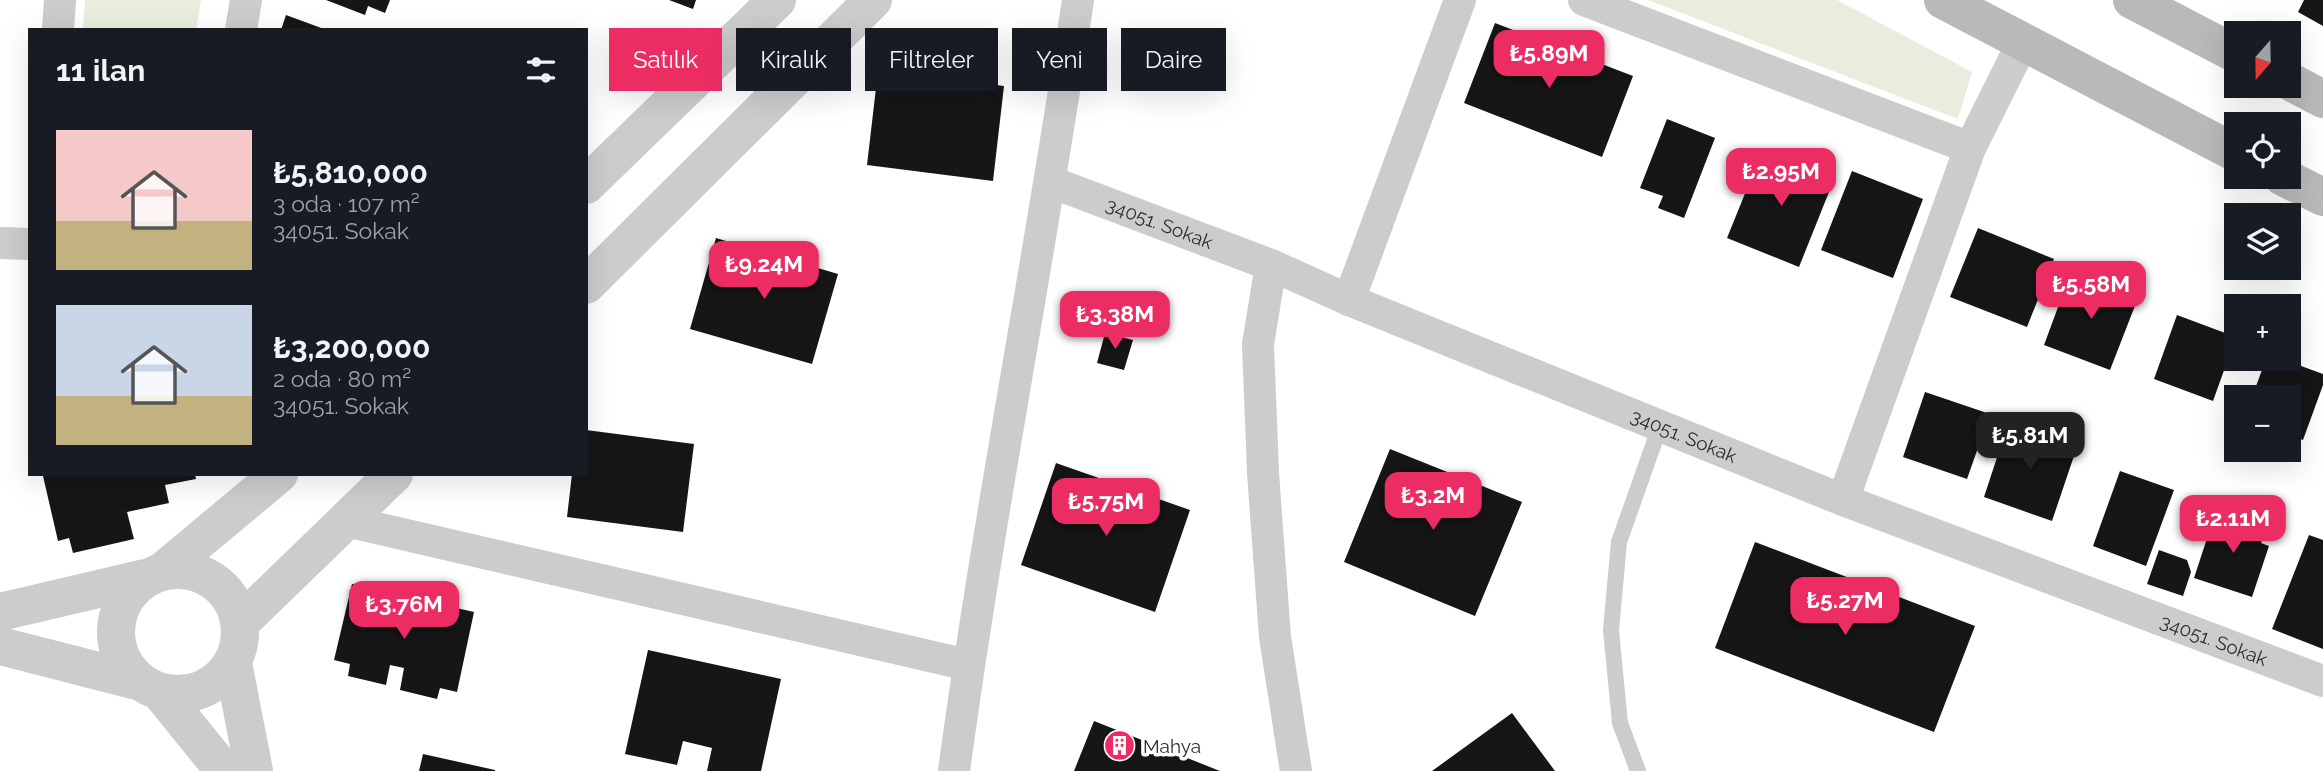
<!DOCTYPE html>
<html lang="tr">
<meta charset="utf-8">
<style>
:root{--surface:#171b24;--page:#20242c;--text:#f1f3f6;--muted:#9ea1a6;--accent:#eb2d64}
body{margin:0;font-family:Raleway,sans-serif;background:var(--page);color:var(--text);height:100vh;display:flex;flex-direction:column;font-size:26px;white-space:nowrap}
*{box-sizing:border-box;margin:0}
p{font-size:23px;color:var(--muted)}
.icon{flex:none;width:38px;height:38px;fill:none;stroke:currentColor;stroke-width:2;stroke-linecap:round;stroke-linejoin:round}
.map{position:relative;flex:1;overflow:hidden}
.details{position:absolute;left:28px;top:28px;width:560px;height:448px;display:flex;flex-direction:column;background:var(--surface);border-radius:0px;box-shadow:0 7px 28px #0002}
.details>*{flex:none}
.guide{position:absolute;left:609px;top:28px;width:665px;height:63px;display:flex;gap:14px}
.needle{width:46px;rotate:200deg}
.fabs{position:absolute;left:2224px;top:21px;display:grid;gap:14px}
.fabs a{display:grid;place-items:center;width:77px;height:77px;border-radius:0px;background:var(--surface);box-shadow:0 7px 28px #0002;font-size:35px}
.price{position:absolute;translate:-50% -60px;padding:0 16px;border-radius:14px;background:var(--accent);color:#fff;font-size:23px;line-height:46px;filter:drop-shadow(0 2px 4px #0008)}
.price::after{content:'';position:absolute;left:50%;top:42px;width:21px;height:16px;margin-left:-10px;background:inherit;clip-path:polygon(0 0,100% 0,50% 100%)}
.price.current{background:#222;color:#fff}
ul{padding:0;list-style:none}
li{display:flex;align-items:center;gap:21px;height:175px;padding:0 28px}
li span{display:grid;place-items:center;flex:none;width:196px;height:140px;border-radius:0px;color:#555}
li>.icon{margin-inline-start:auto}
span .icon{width:84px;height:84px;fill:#fffc;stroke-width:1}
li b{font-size:30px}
h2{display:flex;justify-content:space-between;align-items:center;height:84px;padding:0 28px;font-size:30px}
.tag{padding:0 24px;border-radius:0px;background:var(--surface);box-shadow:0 7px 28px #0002;font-size:24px;line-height:63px}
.tag.current{background:var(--accent);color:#fff}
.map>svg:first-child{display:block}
.green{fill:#e9eddd}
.building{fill:#161616}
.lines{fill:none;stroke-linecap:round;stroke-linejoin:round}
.service{stroke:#ccc;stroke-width:16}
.minor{stroke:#ccc;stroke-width:32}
.tertiary{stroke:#ccc;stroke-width:38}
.secondary{stroke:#b9b9b9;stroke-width:38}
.labels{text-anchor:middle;stroke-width:7;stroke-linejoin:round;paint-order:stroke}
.street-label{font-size:19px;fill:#2f2f2f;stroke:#fff}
.poi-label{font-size:19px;fill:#2f2f2f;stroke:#fff;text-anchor:start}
</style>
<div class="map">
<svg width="2323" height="771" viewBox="0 0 2323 771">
<rect width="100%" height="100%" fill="#fff"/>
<path class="green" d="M85,0H201L196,30H83Z
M1648,0H1837L1972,72L1958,119Z"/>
<path class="building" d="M326,0H390L385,13L368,6L365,15Z
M669,0H696L693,9Z
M2304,0H2323V26L2298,12Z
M286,15L324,29V30H281Z
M1495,23L1633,76L1602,157L1464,103Z
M878,71L1004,86L993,181L867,165Z
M1667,119L1715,138L1684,218L1658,208L1663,196L1640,188Z
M1763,149L1835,177L1799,267L1727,238Z
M1852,171L1923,199L1893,278L1821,250Z
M1978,228L2054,259L2027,327L1950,297Z
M716,238L838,274L812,364L690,329Z
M2071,272L2138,298L2110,370L2044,345Z
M2177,315L2236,337L2213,401L2154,379Z
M1105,333L1133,340L1124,370L1097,363Z
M2266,359H2282L2323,374V385L2303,440L2289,435V397H2252Z
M1925,392L1990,414L1967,479L1903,457Z
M2008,424L2077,447L2052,521L1984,497Z
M586,430L694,444L683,532L567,517L572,474H586Z
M1390,449L1522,502L1475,616L1344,562Z
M1056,463L1190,510L1155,612L1021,565Z
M2120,471L2174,490L2146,566L2093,546Z
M52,474H195L196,479L165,485L169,503L127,512L134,539L73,553L69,538L58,541L43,476Z
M2216,511L2266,528L2261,543L2269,546L2252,597L2194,578Z
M2309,535L2323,540V649L2272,629Z
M1755,542L1975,626L1934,732L1715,648Z
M2159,550L2187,560L2191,572L2183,596L2147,584Z
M352,584L474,612L457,692L440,688L437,699L400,690L404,668L390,665L386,685L348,676L350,664L334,660Z
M648,650L781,679L761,771H707L712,748L683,741L677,765L625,754Z
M1512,713L1555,771H1432Z
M1094,721L1220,771H1074Z
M423,754L495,770V771H419Z"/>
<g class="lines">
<path class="service" d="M1638,771L1620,723L1611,630L1619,542L1660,426"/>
<g class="minor">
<path d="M1584,0L1970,148"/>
<path d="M58,30L60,0"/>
<path d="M241,30L246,0"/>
<path id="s1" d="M1051,182L1271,265L1349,300L1843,500L2323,681"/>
<path d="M0,243L30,244"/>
<path d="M1271,265L1258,344L1263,473L1275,637L1296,771"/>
<path d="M1349,300L1460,0"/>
<path d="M1843,500L1970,148L2022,44"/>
<path d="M346,521L968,665"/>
<path d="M954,771C989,513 1040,258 1078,0"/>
</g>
<path class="tertiary" d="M586,185L777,0
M586,285L873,0
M116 632a62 62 0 1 1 124 0a62 62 0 1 1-124 0Z
M164,570L279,474
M0,612L145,578
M240,623L394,474
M0,646L141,682
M233,663L254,771
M160,692L224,771"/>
<path class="secondary" d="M1943,0L2236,153
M2132,0L2236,54
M2289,81L2323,99
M2283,177L2323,197"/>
</g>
<defs>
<symbol id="building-disc" viewBox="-11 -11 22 22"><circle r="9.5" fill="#eb2d64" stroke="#fff"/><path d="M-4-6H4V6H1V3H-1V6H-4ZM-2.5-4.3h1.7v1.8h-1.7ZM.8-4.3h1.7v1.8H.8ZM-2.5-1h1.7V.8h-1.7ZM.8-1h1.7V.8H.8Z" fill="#fff"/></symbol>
</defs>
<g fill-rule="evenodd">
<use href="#building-disc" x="1102" y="728" width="35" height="35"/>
</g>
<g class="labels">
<g class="street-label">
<text dy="7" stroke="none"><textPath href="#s1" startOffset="116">34051. Sokak</textPath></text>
<text dy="7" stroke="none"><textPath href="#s1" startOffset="682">34051. Sokak</textPath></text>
<text dy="7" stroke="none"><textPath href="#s1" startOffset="1250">34051. Sokak</textPath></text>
</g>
<g class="poi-label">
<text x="1143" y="753">Mahya</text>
</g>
</g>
</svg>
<div class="fabs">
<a><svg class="needle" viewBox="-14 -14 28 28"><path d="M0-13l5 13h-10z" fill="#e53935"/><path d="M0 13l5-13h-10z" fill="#9ea1a6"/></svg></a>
<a><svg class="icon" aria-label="locate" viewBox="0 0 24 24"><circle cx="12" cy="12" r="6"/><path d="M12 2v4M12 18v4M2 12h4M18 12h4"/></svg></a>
<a><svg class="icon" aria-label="layers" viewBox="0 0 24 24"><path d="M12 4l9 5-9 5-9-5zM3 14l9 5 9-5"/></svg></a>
<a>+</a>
<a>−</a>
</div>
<b class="price" style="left:1549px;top:90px">₺5.89M</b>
<b class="price" style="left:1781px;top:208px">₺2.95M</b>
<b class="price" style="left:764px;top:301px">₺9.24M</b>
<b class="price" style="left:2091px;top:321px">₺5.58M</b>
<b class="price" style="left:1115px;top:351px">₺3.38M</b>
<b class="price current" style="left:2030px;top:472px">₺5.81M</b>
<b class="price" style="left:1433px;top:532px">₺3.2M</b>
<b class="price" style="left:1106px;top:538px">₺5.75M</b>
<b class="price" style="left:2233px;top:555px">₺2.11M</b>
<b class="price" style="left:1845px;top:637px">₺5.27M</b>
<b class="price" style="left:404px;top:641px">₺3.76M</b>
<div class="guide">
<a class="tag current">Satılık</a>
<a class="tag">Kiralık</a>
<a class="tag">Filtreler</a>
<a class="tag">Yeni</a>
<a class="tag">Daire</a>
</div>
<section class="details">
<h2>11 ilan<svg class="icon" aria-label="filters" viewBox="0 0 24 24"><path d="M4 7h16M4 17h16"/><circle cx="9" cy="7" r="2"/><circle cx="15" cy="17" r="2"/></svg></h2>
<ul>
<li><span style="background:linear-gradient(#f6c9c9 65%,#c2b280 0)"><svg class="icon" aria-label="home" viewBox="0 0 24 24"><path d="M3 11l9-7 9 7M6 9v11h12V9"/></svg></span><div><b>₺5,810,000</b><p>3 oda · 107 m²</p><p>34051. Sokak</p></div></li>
<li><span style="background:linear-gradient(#c9d6e8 65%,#c2b280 0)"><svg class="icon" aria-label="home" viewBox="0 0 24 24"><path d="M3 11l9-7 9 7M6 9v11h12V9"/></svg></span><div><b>₺3,200,000</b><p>2 oda · 80 m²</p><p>34051. Sokak</p></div></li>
</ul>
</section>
</div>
